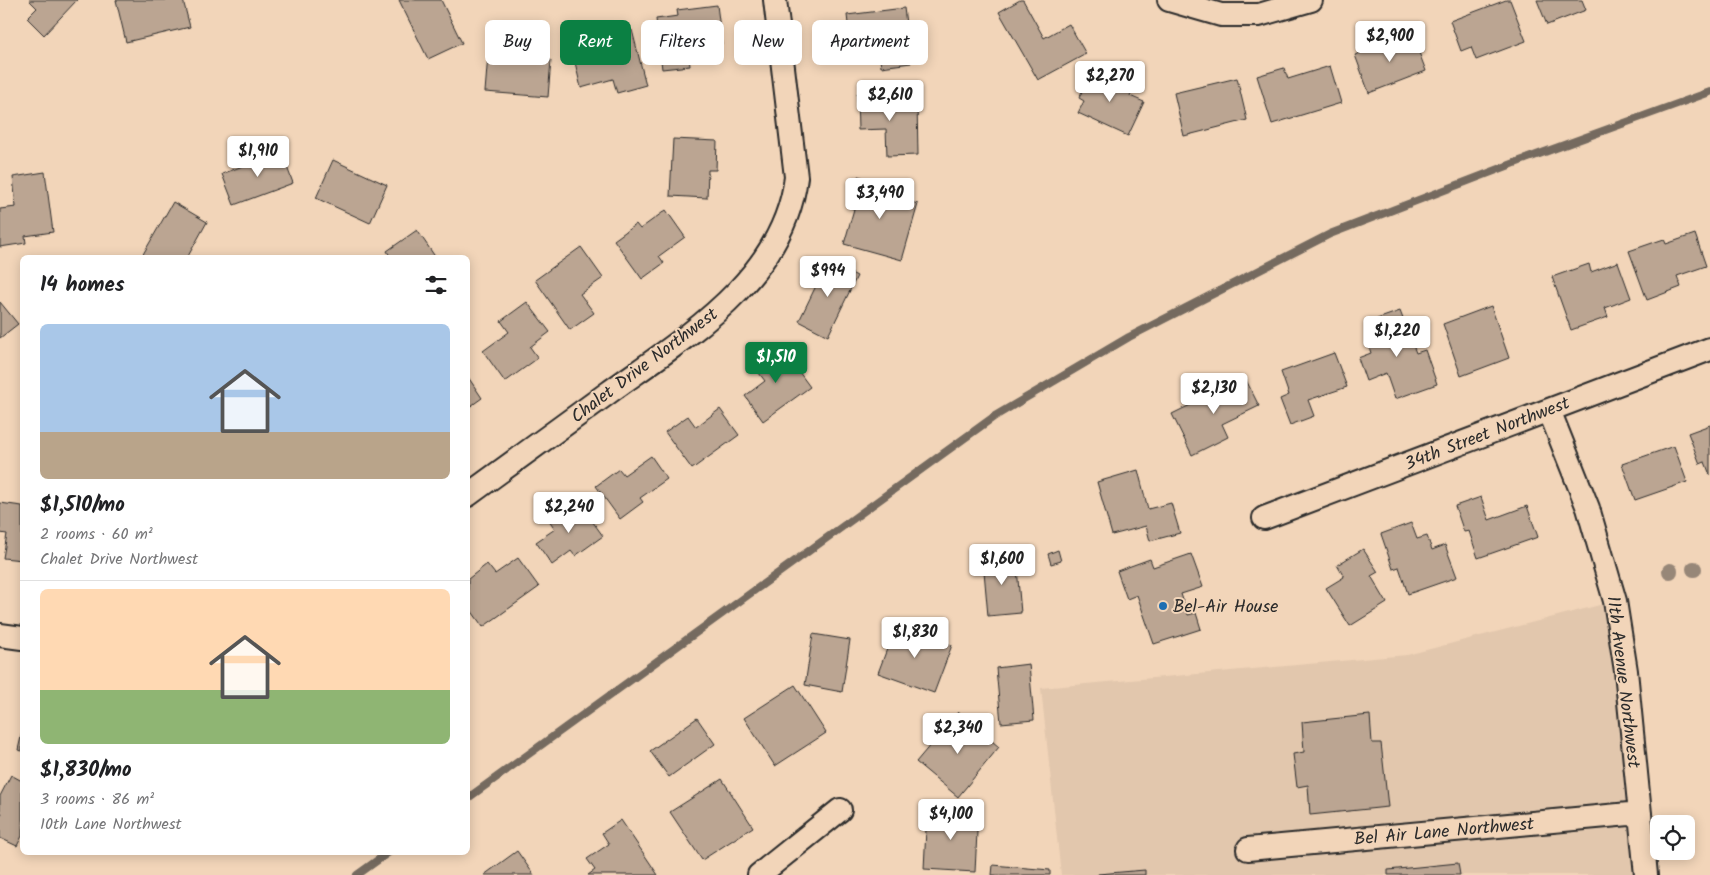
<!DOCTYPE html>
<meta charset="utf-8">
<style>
:root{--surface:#fff;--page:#f6f6f6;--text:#202124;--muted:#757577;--line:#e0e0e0;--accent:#0b8043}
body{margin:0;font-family:Kalam,sans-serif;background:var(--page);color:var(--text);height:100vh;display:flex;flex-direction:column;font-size:19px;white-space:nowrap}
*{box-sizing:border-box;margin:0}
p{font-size:16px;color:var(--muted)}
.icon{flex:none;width:28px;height:28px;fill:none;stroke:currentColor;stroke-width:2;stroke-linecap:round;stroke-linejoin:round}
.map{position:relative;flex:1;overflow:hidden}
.sheet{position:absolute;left:20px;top:255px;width:450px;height:600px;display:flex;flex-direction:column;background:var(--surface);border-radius:8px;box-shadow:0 2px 12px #0003}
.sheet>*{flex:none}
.guide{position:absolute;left:485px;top:20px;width:475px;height:45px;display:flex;gap:10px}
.tools{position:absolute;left:1650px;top:815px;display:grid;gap:10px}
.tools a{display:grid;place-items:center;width:45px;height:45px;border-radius:8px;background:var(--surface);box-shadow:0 2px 12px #0003;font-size:25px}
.price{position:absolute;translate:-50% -42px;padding:0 11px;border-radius:5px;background:#fff;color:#222;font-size:16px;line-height:32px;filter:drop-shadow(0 1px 2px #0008)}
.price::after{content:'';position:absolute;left:50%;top:30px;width:15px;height:11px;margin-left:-8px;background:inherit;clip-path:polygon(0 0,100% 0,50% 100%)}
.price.current{background:var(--accent);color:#fff}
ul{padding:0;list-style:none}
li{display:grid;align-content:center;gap:10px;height:265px;padding:0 20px}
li+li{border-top:1px solid var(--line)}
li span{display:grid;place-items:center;height:155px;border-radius:8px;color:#555}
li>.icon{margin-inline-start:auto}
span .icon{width:90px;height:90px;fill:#fffc;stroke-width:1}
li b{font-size:21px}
h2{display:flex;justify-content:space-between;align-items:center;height:60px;padding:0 20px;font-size:21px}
.tag{padding:0 18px;border-radius:8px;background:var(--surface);box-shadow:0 2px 12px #0003;font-size:18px;line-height:45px}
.tag.current{background:var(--accent);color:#fff}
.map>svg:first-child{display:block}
.built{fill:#e2c7ad}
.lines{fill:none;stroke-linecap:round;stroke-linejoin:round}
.stream{stroke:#746a5f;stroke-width:8}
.building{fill:#bba592;stroke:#2b2b2b}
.street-casing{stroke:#2b2b2b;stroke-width:26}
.street{stroke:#f2d5b9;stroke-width:22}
.tree{fill:#978778}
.poi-dot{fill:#1f6fb2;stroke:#f2d5b9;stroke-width:2}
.labels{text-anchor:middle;stroke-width:4;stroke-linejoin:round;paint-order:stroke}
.street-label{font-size:18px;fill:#2b2b2b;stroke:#f2d5b9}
.poi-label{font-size:18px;fill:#2b2b2b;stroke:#f2d5b9;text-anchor:start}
</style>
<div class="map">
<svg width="1710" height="875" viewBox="0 0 1710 875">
<rect width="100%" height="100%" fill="#f2d5b9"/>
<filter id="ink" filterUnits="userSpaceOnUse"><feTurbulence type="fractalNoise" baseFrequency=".02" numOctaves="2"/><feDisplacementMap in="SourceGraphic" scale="10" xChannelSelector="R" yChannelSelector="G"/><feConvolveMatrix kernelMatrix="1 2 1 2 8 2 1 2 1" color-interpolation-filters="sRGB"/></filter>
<g filter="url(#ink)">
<path class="built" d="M1615,601L1646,875H1061L1041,688L1407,655Z"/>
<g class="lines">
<path class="stream" d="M468,798L995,416L1129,337L1330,234L1520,161L1710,92
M357,875L389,852"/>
</g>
<path class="building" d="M29,0H77L44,35L27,18L37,8Z
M116,0H183L190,27L126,42Z
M399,0H441L462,43L428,59Z
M1020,0H1023L1044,38L1069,24L1086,54L1038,80L999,12Z
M1506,0H1510L1526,41L1476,60L1471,47L1461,51L1450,21Z
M1537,0H1582L1586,10L1547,25Z
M717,5L722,44L688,48L690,66L662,69L656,19L678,16L677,10Z
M904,8L911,63L881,67L877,38L850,41L847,15Z
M632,30L646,85L617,93L613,79L581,88L574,58L605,50L603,38Z
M1412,34L1426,71L1369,93L1355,55Z
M488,55L551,60L548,97L485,92Z
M1330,66L1341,103L1272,124L1257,76L1284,68L1288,79Z
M1092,69L1133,89L1130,96L1144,102L1128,136L1078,113L1084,101L1079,98Z
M1237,78L1247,120L1184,136L1174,93Z
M888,93V102H917L918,155L887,156L886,129L858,130L857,94Z
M673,139L717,141L716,170H708L707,198L670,196Z
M281,151L293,183L234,205L222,174Z
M333,160L387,185L370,223L316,198Z
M45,172L53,232L25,236L26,243L0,247V209L16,207L13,177Z
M858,176L892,186L889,196L918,204L902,260L844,244L854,209L849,207Z
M173,202L207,222L187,258H145L142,256Z
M666,210L685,237L659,256L664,263L642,279L614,240L636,224L640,229Z
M417,230L436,258H391L387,251Z
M1695,234L1706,266L1677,276L1681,287L1647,300L1629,251L1664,239L1666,244Z
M581,247L603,278L580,294L594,313L570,330L535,280Z
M828,261L857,276L828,336L799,321Z
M1618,262L1631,298L1605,308L1608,317L1571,330L1552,277L1589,264L1591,272Z
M0,302L18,324L0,338Z
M527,302L550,332L530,347L538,358L505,382L483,351L509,332L501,321Z
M1491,306L1509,358L1461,376L1443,324Z
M1400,311L1416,353L1425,350L1437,384L1395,399L1386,373L1366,381L1358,358L1371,353L1366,338L1382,332L1377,319Z
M780,346L810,387L763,421L745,396L765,381L753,365Z
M1334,353L1347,387L1308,400L1314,416L1290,425L1280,399L1289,395L1281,372Z
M468,377L482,398L468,408Z
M1245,378L1259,406L1222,424L1228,437L1192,455L1172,414Z
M720,409L739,435L692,469L665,432L688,416L696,427Z
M1710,425V475L1705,462L1700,464L1688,433Z
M1674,446L1687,482L1635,500L1622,464Z
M651,456L667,479L640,498L643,502L620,519L596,486L619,469L624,475Z
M1138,470L1148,509L1171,503L1180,533L1150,541L1146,526L1112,535L1097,482Z
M1481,497L1489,520L1527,506L1538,537L1478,558L1469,531L1464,532L1455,506Z
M577,500L603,536L575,556L571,551L552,565L536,542L555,529L549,520Z
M0,503L22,506V560L3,558L7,534L0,533Z
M1411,523L1417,539L1427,536L1432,550L1445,545L1457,577L1408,594L1399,567L1393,569L1381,534Z
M1363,549L1378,572L1371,576L1387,603L1350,626L1326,588L1344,577L1337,565Z
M1058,550L1061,561L1051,564L1048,554Z
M1191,554L1203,587L1181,594L1188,615L1196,613L1201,629L1154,644L1137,595L1127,599L1117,571L1150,559L1153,567Z
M1016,557L1021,613L988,616L983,560Z
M518,558L539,587L483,627L468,606V579L487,564L495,574Z
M896,625L952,645L934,693L878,673Z
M813,634L850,640L842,692L805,685Z
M1029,664L1034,720L1001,723L996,668Z
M795,685L826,733L775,766L744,718Z
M958,712L999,747L958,797L916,762Z
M1370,715L1372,743H1381L1388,807L1310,815L1308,785L1297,787L1293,754L1304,752L1302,722Z
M697,718L715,744L669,777L650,751Z
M22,732V751L18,750Z
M11,775L22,781V836L17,846L0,838V817L2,813L0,812V796Z
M722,779L753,827L702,860L670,812Z
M927,809L978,812L975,872L924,869Z
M621,820L658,875H588L595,870L587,859L609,844L602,833Z
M517,851L534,875H484Z
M1458,863L1460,875H1388V870Z
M993,865L1050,870V875H992Z
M1145,870V875H1098V874Z"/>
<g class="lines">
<defs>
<path id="street" d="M1169,0L1221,15H1259L1311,0
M1549,410L1588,508L1615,601L1626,671L1646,875
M468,495C514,461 561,427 608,393C684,338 784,279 796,177L775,0
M1264,518L1710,349
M0,635L22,638
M1248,849L1640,813
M759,875L840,810"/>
</defs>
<use href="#street" class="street-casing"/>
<use href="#street" class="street"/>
</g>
<g class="tree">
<circle cx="1694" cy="569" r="8"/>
<circle cx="1670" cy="571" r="8"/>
</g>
</g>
<circle class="poi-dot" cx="1163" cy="606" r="5"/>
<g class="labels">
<g class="street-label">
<text transform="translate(644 365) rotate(-37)" y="6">Chalet Drive Northwest</text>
<text transform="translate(1487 433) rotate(-21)" y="6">34th Street Northwest</text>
<text transform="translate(1624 682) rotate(83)" y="6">11th Avenue Northwest</text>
<text transform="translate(1444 831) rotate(-5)" y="6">Bel Air Lane Northwest</text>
</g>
<g class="poi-label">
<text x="1173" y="612">Bel-Air House</text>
</g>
</g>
</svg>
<div class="tools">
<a><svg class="icon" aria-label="locate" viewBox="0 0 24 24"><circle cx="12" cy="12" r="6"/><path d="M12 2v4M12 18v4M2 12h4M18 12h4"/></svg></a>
</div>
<b class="price" style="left:1390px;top:63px">$2,900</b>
<b class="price" style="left:1110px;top:103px">$2,270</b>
<b class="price" style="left:890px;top:122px">$2,610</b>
<b class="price" style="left:258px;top:178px">$1,910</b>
<b class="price" style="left:880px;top:220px">$3,490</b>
<b class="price" style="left:828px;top:298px">$994</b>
<b class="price" style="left:1397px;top:358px">$1,220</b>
<b class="price current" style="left:776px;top:384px">$1,510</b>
<b class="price" style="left:1214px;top:415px">$2,130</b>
<b class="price" style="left:569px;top:534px">$2,240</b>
<b class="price" style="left:1002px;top:586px">$1,600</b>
<b class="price" style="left:915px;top:659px">$1,830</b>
<b class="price" style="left:958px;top:755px">$2,340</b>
<b class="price" style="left:951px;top:841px">$4,100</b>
<div class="guide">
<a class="tag">Buy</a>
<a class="tag current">Rent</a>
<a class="tag">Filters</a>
<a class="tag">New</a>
<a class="tag">Apartment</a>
</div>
<section class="sheet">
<h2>14 homes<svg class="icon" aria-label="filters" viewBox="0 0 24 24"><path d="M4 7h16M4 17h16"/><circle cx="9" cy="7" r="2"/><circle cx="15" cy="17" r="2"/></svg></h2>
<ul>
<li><span style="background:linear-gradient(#a9c7e8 70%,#b9a48a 0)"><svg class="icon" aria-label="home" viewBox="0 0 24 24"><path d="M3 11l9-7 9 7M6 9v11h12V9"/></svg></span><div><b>$1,510/mo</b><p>2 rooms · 60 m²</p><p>Chalet Drive Northwest</p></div></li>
<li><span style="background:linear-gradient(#ffd9b3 65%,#8fb573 0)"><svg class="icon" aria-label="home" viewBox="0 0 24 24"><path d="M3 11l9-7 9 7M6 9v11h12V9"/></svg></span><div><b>$1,830/mo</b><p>3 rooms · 86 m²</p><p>10th Lane Northwest</p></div></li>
</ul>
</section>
</div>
